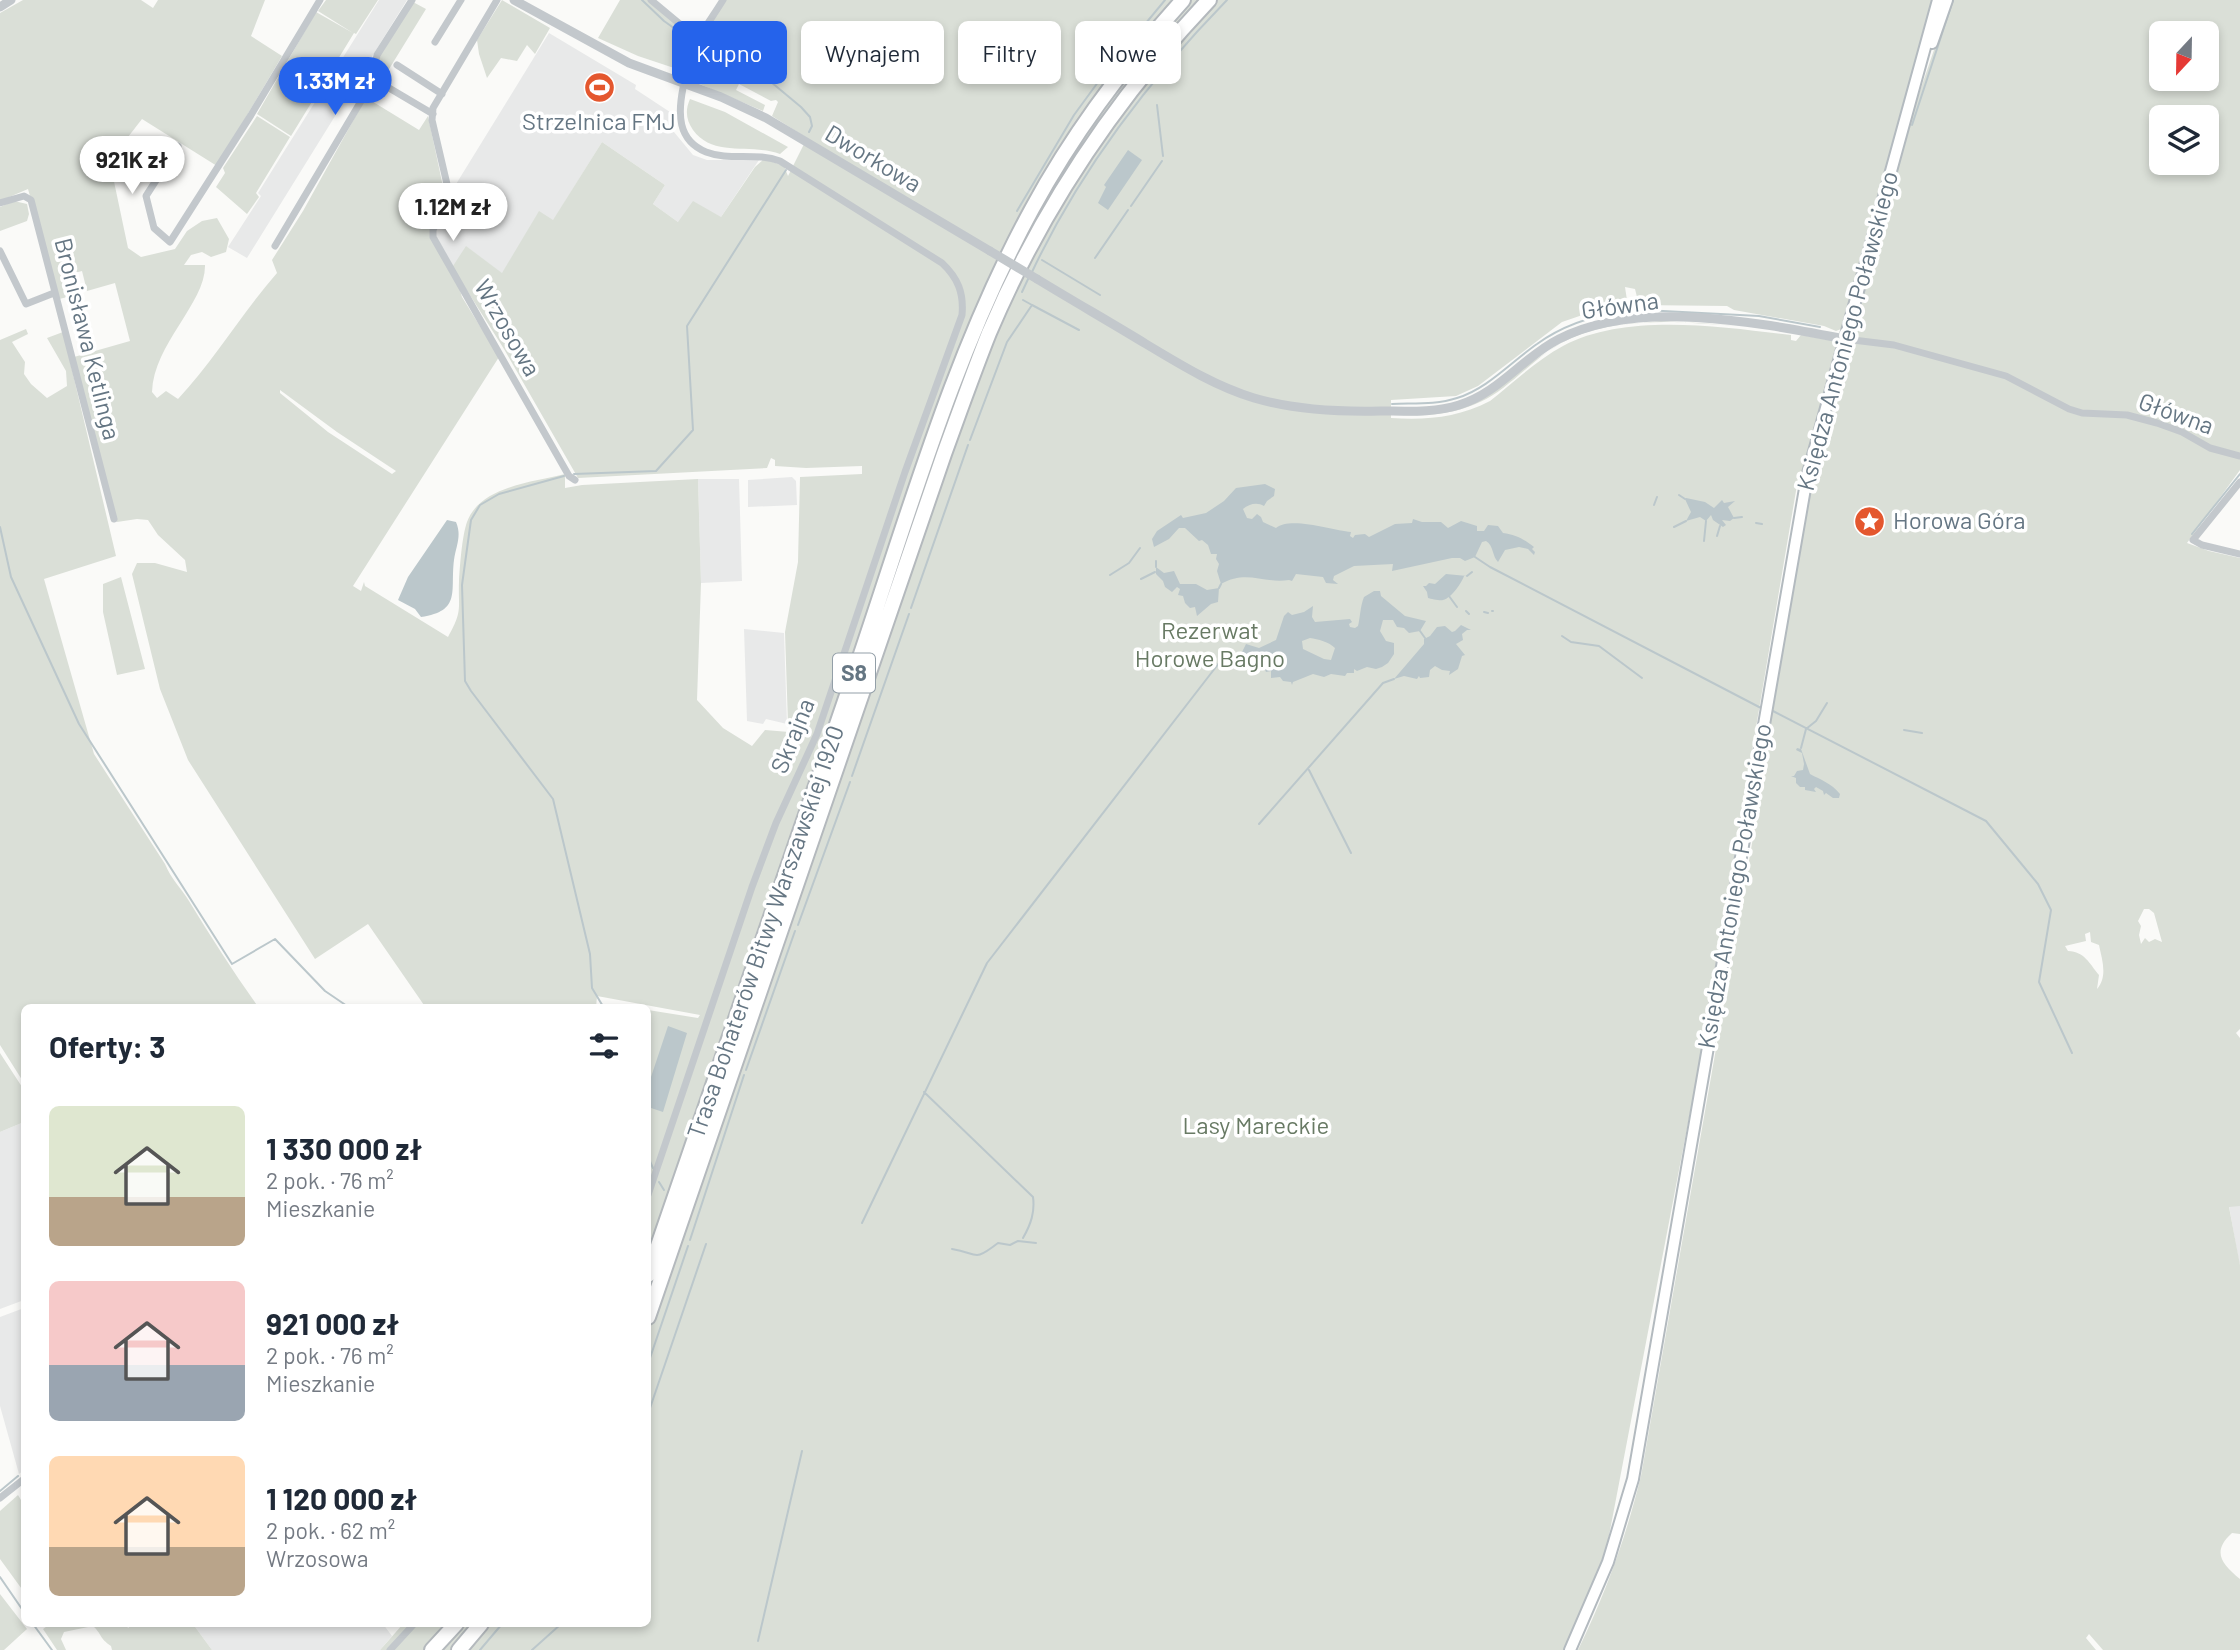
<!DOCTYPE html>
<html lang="pl">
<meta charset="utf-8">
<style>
:root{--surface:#fff;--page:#f2f2f3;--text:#1f2937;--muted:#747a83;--accent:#2563eb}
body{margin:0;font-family:Barlow,sans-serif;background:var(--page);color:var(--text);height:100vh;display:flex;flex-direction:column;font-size:26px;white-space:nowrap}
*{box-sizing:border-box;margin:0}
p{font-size:23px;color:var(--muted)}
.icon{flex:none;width:38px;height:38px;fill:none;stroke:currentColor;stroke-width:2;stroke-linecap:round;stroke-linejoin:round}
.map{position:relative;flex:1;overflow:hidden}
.drawer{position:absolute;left:21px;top:1004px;width:630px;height:623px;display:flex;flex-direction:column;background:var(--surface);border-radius:10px;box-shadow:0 4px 10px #0003}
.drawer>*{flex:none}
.banner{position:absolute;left:672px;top:21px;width:665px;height:63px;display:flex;gap:14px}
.needle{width:46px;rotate:202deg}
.tools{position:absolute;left:2149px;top:21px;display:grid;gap:14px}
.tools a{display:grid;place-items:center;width:70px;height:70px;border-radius:10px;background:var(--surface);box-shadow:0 4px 10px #0003;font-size:35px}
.price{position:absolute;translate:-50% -60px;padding:0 16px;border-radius:24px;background:#fff;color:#222;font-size:23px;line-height:46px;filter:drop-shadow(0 2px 4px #0008)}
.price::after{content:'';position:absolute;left:50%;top:42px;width:21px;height:16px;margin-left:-10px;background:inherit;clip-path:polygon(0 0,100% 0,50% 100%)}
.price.active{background:var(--accent);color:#fff}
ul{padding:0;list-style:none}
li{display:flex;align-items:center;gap:21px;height:175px;padding:0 28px}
li span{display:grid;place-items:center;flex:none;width:196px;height:140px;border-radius:10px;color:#555}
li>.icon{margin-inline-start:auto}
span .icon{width:84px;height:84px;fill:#fffc;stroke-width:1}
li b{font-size:30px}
h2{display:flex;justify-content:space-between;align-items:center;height:84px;padding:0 28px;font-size:30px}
.chip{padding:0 24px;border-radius:10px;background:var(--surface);box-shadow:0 4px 10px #0003;font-size:24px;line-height:63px}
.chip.active{background:var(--accent);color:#fff}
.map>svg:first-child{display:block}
.built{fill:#e8e9e9}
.green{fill:#dadfd7;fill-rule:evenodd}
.water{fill:#bbc7cb;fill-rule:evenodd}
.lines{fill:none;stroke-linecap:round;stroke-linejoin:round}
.stream{stroke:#bbc7cb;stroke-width:2}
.secondary-casing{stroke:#b3babf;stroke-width:14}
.motorway-casing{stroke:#b4b9bd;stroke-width:18}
.minor{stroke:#c3c8cc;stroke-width:7}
.tertiary{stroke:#c3c8cc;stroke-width:9}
.secondary{stroke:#fff;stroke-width:10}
.motorway{stroke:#fff;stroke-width:14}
.tertiary-bridge{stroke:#c3c8cc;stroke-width:9}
.labels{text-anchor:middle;stroke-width:7;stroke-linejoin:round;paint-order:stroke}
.shield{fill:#fff;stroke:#939fa8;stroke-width:2}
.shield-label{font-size:23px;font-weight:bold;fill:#657683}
.poi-label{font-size:24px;fill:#657683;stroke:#fff}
.street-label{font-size:24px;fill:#657683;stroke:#fff}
.park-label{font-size:24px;fill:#687a64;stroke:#fff}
</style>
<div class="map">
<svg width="2240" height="1650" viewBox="0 0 2240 1650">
<rect width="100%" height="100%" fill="#fafaf8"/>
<path class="built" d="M379,0H407L247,258L228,247L261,196L258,193Z
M549,33L636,85L635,89L673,114L674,132L693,155L707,160H759L721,217L678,222L653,204L665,185L602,142L553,221L539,212L502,274L453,266L436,236V229L455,197L453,189Z
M792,477L796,481L797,505L748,507V480Z
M698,479H739L742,581L701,583Z
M744,629L784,633L787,724L766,719L763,724L747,721Z
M24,1122V1300L0,1309V1132Z
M2229,1206H2240V1265L2239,1262Z
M24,1308V1470L19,1474L0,1406V1317Z
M193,1624H383L392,1636L380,1650H212Z"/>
<path class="green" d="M23,0H141L153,8L158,0H265L251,36L282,56L217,166L142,119L114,155L112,172L128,248L141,257L175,249L187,231L202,221L217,218L229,239L226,252L211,257L202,252L191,255L184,265H205C206,303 154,343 152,392L157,398L166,391L178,399C215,359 242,313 277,273L272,260L303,211L374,83L377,56L413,2L426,9L370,100L419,130L428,116L445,196L438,212L433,237L453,266L466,246L502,273L539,211L553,220L602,142L665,185L653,204L678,222L693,201L721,217L755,167L764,159L784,166L788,176L807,138L772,116L778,102L776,100L771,101L739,84L736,90L765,105L763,111L695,82L692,79L696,58L699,59L701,55L697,53L699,47L692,42L674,68L638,56L598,38L620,0H648L692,38H701L726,0H1935L1841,329L1836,331L1824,326L1734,310L1727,306L1639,305L1635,289L1625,287L1628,307L1597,310L1562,322L1478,386L1456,396L1391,400V414L1459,409L1572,336L1607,326L1661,321L1740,326C1688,322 1626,316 1576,336C1547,347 1527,370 1503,388C1469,414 1432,417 1391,415V418C1427,420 1457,418 1490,401C1513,383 1537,360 1563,346C1626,312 1722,327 1791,335V340L1796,341L1801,335L1835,341L1837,345L1804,471L1798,479L1697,1076L1603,1567L1565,1650H380L403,1624H648V1010L698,1018L700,1015L597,996L596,1008H426L368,924L315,959L188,760L160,689L132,574L137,563H155L187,572L185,560L158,535L148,520L137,519L117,522L74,357L130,341L115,283L87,291L82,271L67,275L72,296L59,299L28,189L0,201V13ZM454,270L504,349L578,478L767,468L771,458L775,460V466L806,468L862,466V474L800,477L798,562L785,632L788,724L802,728L801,733L765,730L752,746L723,728L697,700L701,583L698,479L582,485L565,488V474C534,482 480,486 467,522C462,536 460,565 459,581C458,610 463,610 448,637L365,586L364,582L361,591L353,586L499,357L462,297ZM280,390L337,432L396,471L392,474L328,432L280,393Z
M326,0H378L356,34L354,33L291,136L257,114L316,12L353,33L318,11Z
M502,0L550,28L535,54L527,45L517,61L501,58L487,78L479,54L477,40Z
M1951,0H2240V470L2187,543L2209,551L2240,558V1029L2236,1033L2240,1038V1206L2229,1207L2240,1265V1534L2232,1533C2211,1552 2222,1564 2240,1579V1650H2103L2089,1634L2086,1638L2096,1650H1578C1607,1590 1625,1540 1641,1476L1760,798L1764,776L1759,771L1815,464L1848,347L1853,343L1855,336L1853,330L1908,126ZM2161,33H2207V79H2161ZM2161,117H2207V163H2161ZM2144,909H2149L2154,913L2162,942L2155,939L2149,942L2145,938L2141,944L2139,935L2141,926L2138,921ZM2090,932L2091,942L2099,945C2102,960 2108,976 2097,989L2099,975C2089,963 2085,952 2068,951L2065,946L2086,941L2085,934Z
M690,99L725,112L788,147L780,154C752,143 713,158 693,130C686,120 685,110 690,99Z
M257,116L290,137L256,193L259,197L247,214L216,187L225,173L223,168Z
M14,201L27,204L29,214L27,221L0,231V207Z
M26,329L28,334L12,342L25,362L24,374L31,384L47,398L67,386L66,371L47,338L63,332L116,556L44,579L94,754L165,864C171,879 181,888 189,901C211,937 234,973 259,1008H24V1083L0,1045V340Z
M121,577L145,669L117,675L103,612V584Z
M0,1053L24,1090V1122L0,1132Z
M18,1495L24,1505V1592L0,1559V1511Z
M0,1594L27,1629L4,1650H0Z
M50,1624H126L128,1628L133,1624H193L212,1650H112L111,1646C99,1638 102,1634 93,1626L64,1632L61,1639L66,1650H57L43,1629Z"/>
<path class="water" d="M1128,150L1142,160L1108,210L1098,203L1106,187L1104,185Z
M1265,484L1275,489L1274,496L1267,501L1264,506C1257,502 1249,504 1243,509L1247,518L1252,519L1257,514L1261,517L1263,522L1276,528C1291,516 1333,531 1351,532L1350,536L1353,538L1355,535L1365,534L1369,537L1395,524L1412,523L1413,519L1422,522H1441L1448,528L1461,521L1477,526V531H1484L1488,525L1498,526L1503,533C1516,535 1524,539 1534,547L1532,549L1535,552L1534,555L1528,549L1519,547L1505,550L1498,562C1492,556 1494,546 1486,541L1482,542L1475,557L1465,561L1460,558H1452L1392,571L1393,564L1354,566L1334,576L1333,580L1338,584L1326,583L1323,577L1296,574L1292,581L1289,580C1263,584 1247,569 1221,584L1217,571L1219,564L1216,559L1217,554H1211L1208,545L1202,540L1199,541L1185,528H1179L1169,539L1154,547L1152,539L1157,531L1181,515L1183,518L1206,513L1224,501L1236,488Z
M1686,498L1705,502L1714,508L1722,500L1724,503L1735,501L1728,507L1734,518L1730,521L1722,520L1726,525L1723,527L1713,520L1711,515L1706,521L1700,517L1686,521L1691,512L1685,499Z
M447,520L456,522C462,536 456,546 454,560C450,591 462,611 421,617L415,609L398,600L408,577Z
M1156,567L1164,573L1174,571L1180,584H1196L1207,590L1219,588L1218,602L1211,604L1197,616L1195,607L1190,608L1185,603L1183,596L1178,595L1180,589L1177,587L1172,592L1165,587L1163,581L1156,574Z
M1446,574L1467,576H1464C1462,582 1452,598 1443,600C1441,601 1431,599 1428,598L1427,592L1423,586H1426L1429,583L1435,584Z
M1374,591H1380L1381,596L1405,616L1426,621L1420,631L1409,633L1404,628L1397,627L1393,620H1383L1380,631L1386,641L1394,643V654L1388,663L1382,667L1376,669L1367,667L1357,671L1354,669V673H1347L1345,676L1331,674L1324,677L1313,674L1293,682L1292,685L1291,682L1283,681L1280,677L1271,678V671L1266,672L1262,662L1240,656L1246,644L1259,648L1276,640L1284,616L1288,612L1292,615L1304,612L1313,606L1312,617L1315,622L1350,619L1352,622L1349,624L1350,627L1355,628L1358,626C1360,619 1360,607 1364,597ZM1310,638C1318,639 1329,642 1335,648L1331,660L1324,659L1303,649L1302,641Z
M1461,625L1471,630H1467L1462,634L1463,640L1456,644L1465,655L1462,656L1458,669L1449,675L1450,671L1442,670L1435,666L1430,670L1429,677L1420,678L1419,676L1417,679L1404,676L1394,679L1424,644V639L1430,636L1437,627L1445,626L1452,632L1455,631Z
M1797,748L1801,749L1810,774C1821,780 1831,783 1840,794L1839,798H1833L1826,793L1824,795L1823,791L1816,787L1814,789L1816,792L1805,790V787H1800L1796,783V778L1791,776H1794L1797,771L1803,770L1804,764L1802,753L1796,750Z
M668,1026L687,1033L663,1112L648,1107V1086Z"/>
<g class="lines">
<path class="stream" d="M642,0L664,21L692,41
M699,46L740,70L771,82L801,107L810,117L812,126L809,132
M1112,64L1165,0
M1157,105L1163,156
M1912,125L1953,0
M1131,206L1162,161
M1017,211L1074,115L1104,74
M1095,258L1128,210
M1042,260L1100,295
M1032,272C1080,170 1149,80 1227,0
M1022,292L1029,277
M1032,305L1079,330
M1644,310L1759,316L1820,327
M1392,404C1413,403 1436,405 1457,398C1487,389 1511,362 1537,344C1563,325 1591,316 1623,311
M970,440L1007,342L1032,305L1023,300
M574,474L656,471L693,430L687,326L786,170
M564,476L499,494L480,505L471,520L462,585L465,681L471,691L553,799L590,954L592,988L604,1008
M1679,495L1685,499
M1654,505L1657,497
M1734,518L1742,517
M1756,523L1762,524
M0,527L11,577L79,724L232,964L275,939L325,991L350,1008
M1674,527L1686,521
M2192,534L2240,474
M1717,536L1720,526
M1704,541L1706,521
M1475,557L1490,567L1761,708
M1156,567V561
M1110,575L1129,563L1140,548
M1467,576L1472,572
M1141,579L1155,572
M1219,588L1221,584
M1449,596L1457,607
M911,608L968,445
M1466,611L1469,614
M1492,611H1493
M1484,612L1488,613
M1420,631L1425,638
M1562,636L1571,642L1599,646L1642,678
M1773,711L1986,821L2038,884L2051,910L2039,982L2072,1053
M1904,730L1922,733
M1801,748L1806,729L1816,721L1827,703
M1309,770L1351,853
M852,776L909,614
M1259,824L1383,683L1394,679
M798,925L850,782
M746,1070L795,931
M924,1092L1033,1197C1035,1212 1031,1224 1023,1238
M648,1157L653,1168
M659,1182L664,1190
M862,1223L987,963L1219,663L1230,662L1240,656
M690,1240L744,1075
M952,1249C979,1253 972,1263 998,1243L1010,1245L1018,1241L1036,1243
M648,1364L688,1246
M648,1414L706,1244
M0,1491L18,1476
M0,1577L24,1612
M33,1624L52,1650
M758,1641L802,1451
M480,1650L502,1624
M532,1650L561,1624"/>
<defs>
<path id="secondary" d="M1932,43L1947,0
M1570,1650L1608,1562L1633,1479L1807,477L1938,0"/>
<path id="motorway" d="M648,1275C719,1073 787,869 857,666C909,513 954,352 1032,209C1073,133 1125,64 1183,0
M648,1317L944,454C959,413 973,373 989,333C1041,210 1117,97 1209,0
M432,1650L456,1624
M459,1650L481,1624"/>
</defs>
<use href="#secondary" class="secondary-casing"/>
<use href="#motorway" class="motorway-casing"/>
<path class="minor" d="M497,0L433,108L432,120L450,197L433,230V237L569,476L575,480
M651,0L699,40
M435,42L461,0
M397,65L442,94
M384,85L433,114
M178,146L146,196L154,228L170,242L251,115L320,0
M0,203L24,196L31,200L114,519
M275,246L367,91L373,78L377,55L412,0
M0,251L26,304L54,293
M1845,339L1894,345L2006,376L2069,409L2082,413L2127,415L2157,423L2182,432L2210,448L2240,456
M2240,482L2193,540L2202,545L2240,554
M648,1195L752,887L776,823L817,734L905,472L962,315C964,293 958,278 942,263L780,161C756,152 729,161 706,152C677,140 678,113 683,88C685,77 686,66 690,56C698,36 712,18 723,0
M0,1498L24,1479
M390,1650L414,1624"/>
<path class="tertiary" d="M514,0L629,63L721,97L766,118L990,251
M0,7L11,0
M1037,279C1073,301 1110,322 1146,344C1181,365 1215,386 1254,398C1295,410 1337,412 1380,411C1406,411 1434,413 1459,405C1499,393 1523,357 1559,339C1638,298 1761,323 1845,339"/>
<use href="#secondary" class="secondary"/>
<use href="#motorway" class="motorway"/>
<path class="tertiary-bridge" d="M990,251L1037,279"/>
</g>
<defs>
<symbol id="stadium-disc" viewBox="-11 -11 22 22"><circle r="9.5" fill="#e4572e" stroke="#fff"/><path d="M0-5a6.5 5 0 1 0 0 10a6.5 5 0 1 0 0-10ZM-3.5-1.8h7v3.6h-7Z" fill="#fff"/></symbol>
<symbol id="sight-disc" viewBox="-11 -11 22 22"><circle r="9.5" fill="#e4572e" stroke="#fff"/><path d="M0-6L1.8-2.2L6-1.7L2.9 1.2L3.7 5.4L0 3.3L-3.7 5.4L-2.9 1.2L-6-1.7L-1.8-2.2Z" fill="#fff"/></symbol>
</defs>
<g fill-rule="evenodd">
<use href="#stadium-disc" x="582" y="70" width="35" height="35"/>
<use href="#sight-disc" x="1852" y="504" width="35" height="35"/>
</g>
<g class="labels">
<rect class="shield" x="833" y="653.5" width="42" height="39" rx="5"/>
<g class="shield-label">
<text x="854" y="681">S8</text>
</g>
<g class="poi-label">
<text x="599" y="130">Strzelnica FMJ</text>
<text x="1893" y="529" text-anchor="start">Horowa Góra</text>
</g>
<g class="street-label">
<text transform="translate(873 159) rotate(31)" y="8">Dworkowa</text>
<text transform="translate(1620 306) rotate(-8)" y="8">Główna</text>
<text transform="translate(507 328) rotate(60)" y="8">Wrzosowa</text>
<text transform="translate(1848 331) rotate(-75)" y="8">Księdza Antoniego Poławskiego</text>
<text transform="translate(87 339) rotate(76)" y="8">Bronisława Ketlinga</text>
<text transform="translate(2176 414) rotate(20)" y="8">Główna</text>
<text transform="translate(793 736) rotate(-68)" y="8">Skrajna</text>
<text transform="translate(1735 886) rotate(-80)" y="8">Księdza Antoniego Poławskiego</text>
<text transform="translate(766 932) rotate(-71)" y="8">Trasa Bohaterów Bitwy Warszawskiej 1920</text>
</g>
<g class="park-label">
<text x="1210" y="639">Rezerwat<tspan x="1210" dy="28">Horowe Bagno</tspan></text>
<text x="1256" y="1134">Lasy Mareckie</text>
</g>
</g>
</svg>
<div class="tools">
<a><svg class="needle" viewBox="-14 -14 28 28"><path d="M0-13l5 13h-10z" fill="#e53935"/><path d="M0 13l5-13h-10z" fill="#747a83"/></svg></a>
<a><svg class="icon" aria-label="layers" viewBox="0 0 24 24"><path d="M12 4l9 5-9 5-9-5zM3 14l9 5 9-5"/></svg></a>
</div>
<b class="price active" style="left:335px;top:117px">1.33M zł</b>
<b class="price" style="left:132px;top:196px">921K zł</b>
<b class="price" style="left:453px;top:243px">1.12M zł</b>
<div class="banner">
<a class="chip active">Kupno</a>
<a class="chip">Wynajem</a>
<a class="chip">Filtry</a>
<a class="chip">Nowe</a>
</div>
<section class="drawer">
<h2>Oferty: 3<svg class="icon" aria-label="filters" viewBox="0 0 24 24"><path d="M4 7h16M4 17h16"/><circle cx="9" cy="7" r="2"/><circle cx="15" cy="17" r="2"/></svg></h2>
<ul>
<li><span style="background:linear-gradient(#dfe7d0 65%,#b9a48a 0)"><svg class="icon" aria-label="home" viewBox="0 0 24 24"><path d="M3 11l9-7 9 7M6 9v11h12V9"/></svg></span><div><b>1 330 000 zł</b><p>2 pok. · 76 m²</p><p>Mieszkanie</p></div></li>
<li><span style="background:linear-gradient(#f6c9c9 60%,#9aa5b1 0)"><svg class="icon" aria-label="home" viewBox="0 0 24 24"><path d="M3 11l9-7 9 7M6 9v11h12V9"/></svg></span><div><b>921 000 zł</b><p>2 pok. · 76 m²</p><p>Mieszkanie</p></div></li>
<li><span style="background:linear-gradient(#ffd9b3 65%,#b9a48a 0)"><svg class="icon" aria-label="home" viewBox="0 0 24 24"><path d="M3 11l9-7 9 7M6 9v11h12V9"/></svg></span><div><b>1 120 000 zł</b><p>2 pok. · 62 m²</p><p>Wrzosowa</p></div></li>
</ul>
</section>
</div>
